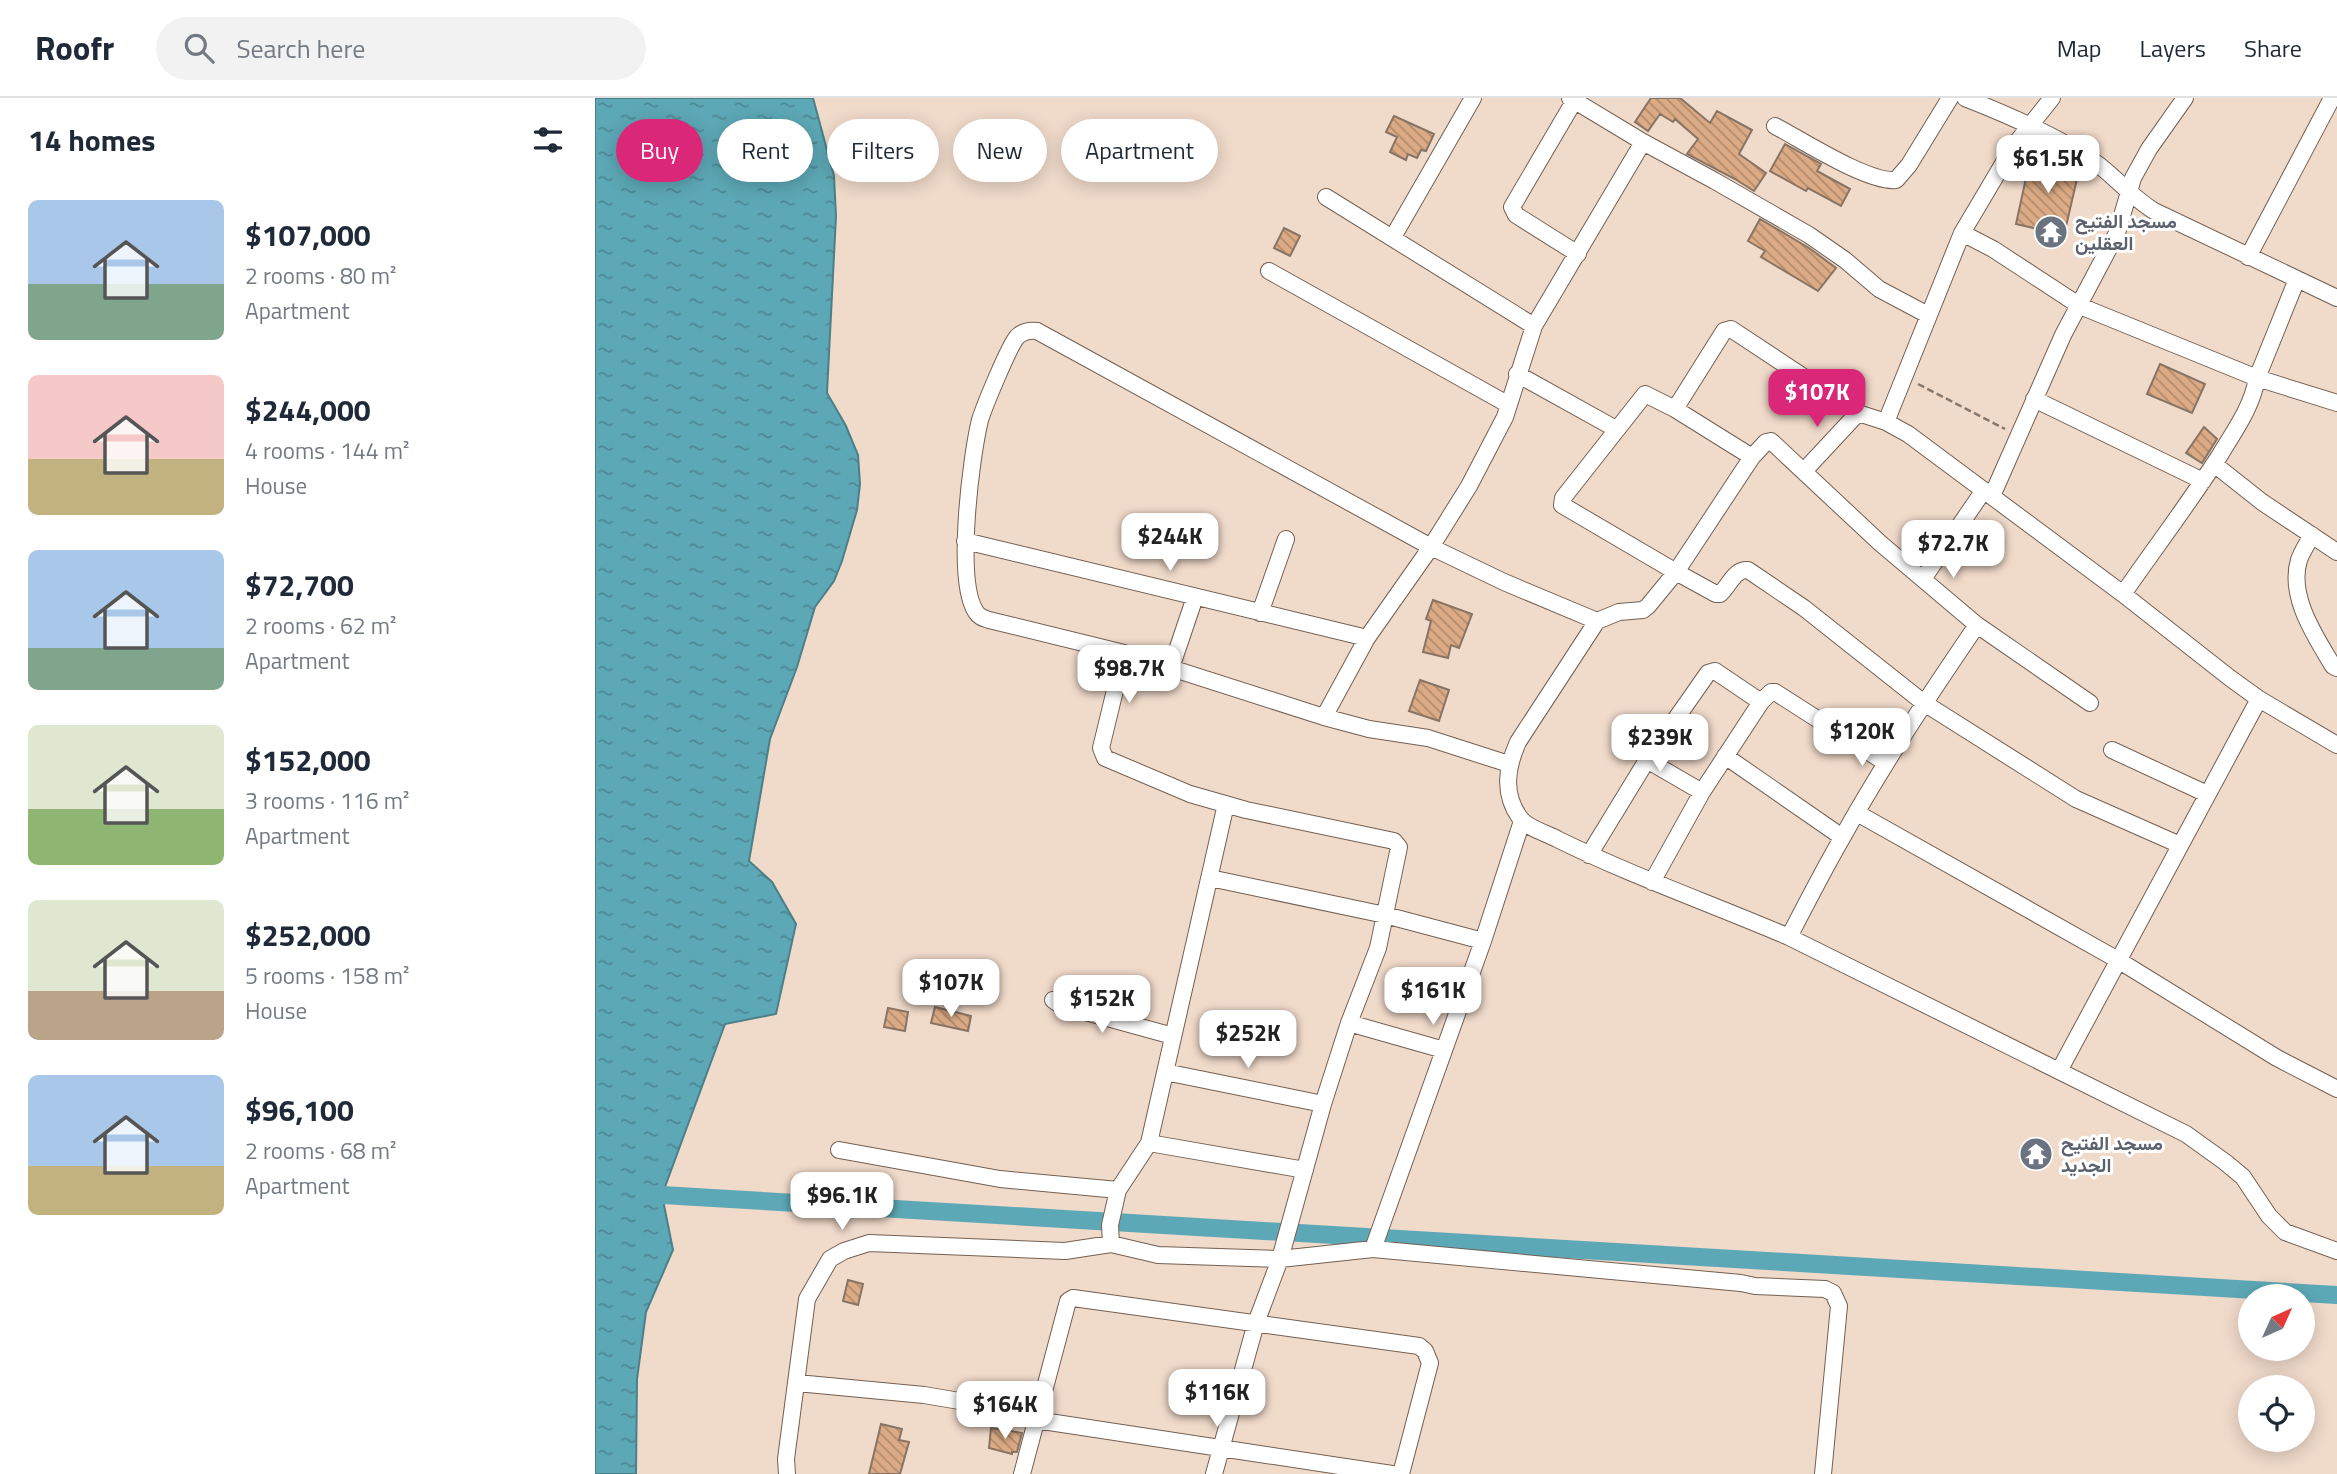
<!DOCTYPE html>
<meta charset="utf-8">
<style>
:root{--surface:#fff;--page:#f2f2f3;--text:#1f2937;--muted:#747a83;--line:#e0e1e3;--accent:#db2777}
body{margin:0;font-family:"Titillium Web",Vazirmatn,sans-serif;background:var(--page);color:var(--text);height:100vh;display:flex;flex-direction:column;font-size:26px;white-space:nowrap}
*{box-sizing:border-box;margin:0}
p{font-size:23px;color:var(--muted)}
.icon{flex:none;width:38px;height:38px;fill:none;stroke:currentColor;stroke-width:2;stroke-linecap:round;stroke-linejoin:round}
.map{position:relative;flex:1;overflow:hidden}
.panel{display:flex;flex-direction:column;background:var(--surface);width:595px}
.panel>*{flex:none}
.top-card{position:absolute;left:21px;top:21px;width:665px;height:63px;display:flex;gap:14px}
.needle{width:46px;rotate:45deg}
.controls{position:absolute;left:1643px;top:1186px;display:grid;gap:14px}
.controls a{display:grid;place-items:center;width:77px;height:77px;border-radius:50%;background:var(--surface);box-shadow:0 4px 18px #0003;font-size:35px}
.price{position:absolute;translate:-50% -60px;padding:0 16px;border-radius:14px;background:#fff;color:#222;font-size:23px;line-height:46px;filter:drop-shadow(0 2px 4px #0008)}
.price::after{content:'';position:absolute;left:50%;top:42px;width:21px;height:16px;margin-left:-10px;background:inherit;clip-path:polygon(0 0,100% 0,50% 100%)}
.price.active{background:var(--accent);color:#fff}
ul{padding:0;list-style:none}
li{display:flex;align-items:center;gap:21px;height:175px;padding:0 28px}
li span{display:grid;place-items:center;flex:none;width:196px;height:140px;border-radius:10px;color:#555}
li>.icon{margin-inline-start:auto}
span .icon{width:84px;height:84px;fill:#fffc;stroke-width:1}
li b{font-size:30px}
h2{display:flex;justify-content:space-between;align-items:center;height:84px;padding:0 28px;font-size:30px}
.tag{padding:0 24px;border-radius:32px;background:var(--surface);box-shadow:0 4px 18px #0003;font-size:24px;line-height:63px}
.tag.active{background:var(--accent);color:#fff}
header{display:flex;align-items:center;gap:42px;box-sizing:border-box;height:98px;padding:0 35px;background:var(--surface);border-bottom:2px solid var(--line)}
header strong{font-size:33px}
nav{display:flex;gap:38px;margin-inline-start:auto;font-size:24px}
.search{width:490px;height:63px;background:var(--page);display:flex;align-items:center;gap:18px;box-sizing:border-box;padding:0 24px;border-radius:38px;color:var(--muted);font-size:26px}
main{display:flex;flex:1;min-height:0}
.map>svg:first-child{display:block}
.water{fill:url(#water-ripples);stroke:#4c7f87;stroke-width:2}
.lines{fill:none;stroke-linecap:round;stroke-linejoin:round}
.canal{stroke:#5da8b6;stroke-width:18}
.building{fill:url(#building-back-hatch);stroke:#877465;stroke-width:2}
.minor-casing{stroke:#736052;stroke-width:18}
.path{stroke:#86786d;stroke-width:2.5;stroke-dasharray:7 3.5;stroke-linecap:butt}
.minor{stroke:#fff;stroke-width:16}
.labels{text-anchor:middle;stroke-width:6;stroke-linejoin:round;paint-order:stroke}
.worship-label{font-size:19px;font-weight:bold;fill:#5b616d;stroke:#fff;text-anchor:start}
</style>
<header>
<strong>Roofr</strong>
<div class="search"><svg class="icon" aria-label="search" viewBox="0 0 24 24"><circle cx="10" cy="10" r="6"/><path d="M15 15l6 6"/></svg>Search here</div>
<nav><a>Map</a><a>Layers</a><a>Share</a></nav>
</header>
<main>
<section class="panel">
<h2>14 homes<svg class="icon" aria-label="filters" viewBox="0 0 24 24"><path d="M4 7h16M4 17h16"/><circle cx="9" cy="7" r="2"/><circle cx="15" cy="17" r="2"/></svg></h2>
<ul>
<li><span style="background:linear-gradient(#a9c7e8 60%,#7fa58c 0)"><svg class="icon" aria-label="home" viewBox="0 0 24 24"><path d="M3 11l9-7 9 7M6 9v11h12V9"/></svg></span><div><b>$107,000</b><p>2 rooms · 80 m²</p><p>Apartment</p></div></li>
<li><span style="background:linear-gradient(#f6c9c9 60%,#c2b280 0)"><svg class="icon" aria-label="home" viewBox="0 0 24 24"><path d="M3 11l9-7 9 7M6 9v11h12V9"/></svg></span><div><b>$244,000</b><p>4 rooms · 144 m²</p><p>House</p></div></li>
<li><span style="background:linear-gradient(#a9c7e8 70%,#7fa58c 0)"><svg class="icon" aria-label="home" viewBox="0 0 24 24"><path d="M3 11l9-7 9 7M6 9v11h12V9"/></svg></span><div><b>$72,700</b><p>2 rooms · 62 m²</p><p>Apartment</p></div></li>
<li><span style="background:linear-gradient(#dfe7d0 60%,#8fb573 0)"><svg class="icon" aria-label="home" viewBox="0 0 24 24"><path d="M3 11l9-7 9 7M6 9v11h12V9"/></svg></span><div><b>$152,000</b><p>3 rooms · 116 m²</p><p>Apartment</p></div></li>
<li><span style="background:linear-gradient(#dfe7d0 65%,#b9a48a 0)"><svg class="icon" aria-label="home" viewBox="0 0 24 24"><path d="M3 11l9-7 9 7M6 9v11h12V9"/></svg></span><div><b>$252,000</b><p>5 rooms · 158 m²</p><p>House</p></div></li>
<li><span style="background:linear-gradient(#a9c7e8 65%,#c2b280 0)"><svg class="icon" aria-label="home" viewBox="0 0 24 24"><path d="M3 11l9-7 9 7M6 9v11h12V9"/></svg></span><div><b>$96,100</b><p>2 rooms · 68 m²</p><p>Apartment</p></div></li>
</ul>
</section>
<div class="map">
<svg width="1742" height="1376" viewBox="0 0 1742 1376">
<defs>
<pattern id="water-ripples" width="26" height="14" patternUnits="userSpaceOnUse" patternTransform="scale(1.75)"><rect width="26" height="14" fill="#5da8b6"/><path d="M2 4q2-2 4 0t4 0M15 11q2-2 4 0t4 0" fill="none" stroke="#4d8893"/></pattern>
<pattern id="building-back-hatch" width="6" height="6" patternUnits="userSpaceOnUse" patternTransform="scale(1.75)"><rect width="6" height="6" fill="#dcab85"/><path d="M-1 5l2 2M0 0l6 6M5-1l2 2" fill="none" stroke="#b28b6c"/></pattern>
</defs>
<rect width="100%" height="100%" fill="#f0daca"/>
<path class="water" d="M0,0H218L239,78L241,118L232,295L251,328L263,357L265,386L262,412L247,463L239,483L220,509L202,569L175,641L154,763L177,784L201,826L181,916L130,926L67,1097L78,1152L51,1214L42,1281L41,1376H0Z"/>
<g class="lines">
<path class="canal" d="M67,1097L1742,1197"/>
</g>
<path class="building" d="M1056,0H1085L1115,25L1122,13L1157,32L1144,56L1171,75L1159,93L1140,81L1092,56L1103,41L1080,21L1078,24L1065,16L1053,33L1040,24Z
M799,18L839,36L831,53L826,52L822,60L813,56L811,62L795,54L802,39L791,34Z
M1190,46L1226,66L1222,73L1255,91L1246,108L1213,90L1211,93L1175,73Z
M1436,57L1485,68L1469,137L1421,126Z
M1165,121L1214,150L1241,170L1223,193L1166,159L1170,153L1153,143Z
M689,130L705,138L695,158L679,150Z
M1565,266L1610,286L1597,315L1552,296Z
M1609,329L1622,341L1607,365L1591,355Z
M838,502L877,516L864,550L856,547L853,560L828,554L836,523L831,521Z
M825,582L854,592L844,623L814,613Z
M340,909L376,918L373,933L336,925Z
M293,910L313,914L310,933L289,929Z
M253,1182L268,1186L263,1207L248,1203Z
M286,1326L307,1331L304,1342L314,1344L305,1376H274Z
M396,1330L427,1335L422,1354H417V1356L394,1350Z"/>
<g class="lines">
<defs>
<path id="minor" d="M975,0L1048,44L1120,83L1214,137L1250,162L1284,191L1333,217
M981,0L917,109L921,117L983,156
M1370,0C1411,16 1470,42 1505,68C1524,83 1538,100 1559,113L1742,200
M1180,28C1207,42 1273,85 1301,82L1314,67L1355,0
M731,99L939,228
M1367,135L1398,151L1485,208L1662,280L1742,305
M798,139L878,0
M1653,159L1737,0
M674,173L914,307
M922,276L1021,331
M1439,301L1608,383
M1080,311L1129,233L1136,231L1263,315L1291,324L1313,336L1528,496L1635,580L1664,601L1742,647
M1291,324L1367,135L1418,49L1457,0
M1157,359L1080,311L1050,296L968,400L967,407L1081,474L1121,496H1125C1135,487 1139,471 1153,472L1209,510L1329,605L1481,701L1585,747
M1619,366L1667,404L1742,454
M1209,373L1263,315
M1397,398L1468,237L1522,135L1538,80L1554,51L1590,0
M1717,437C1713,445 1707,453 1704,462C1693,498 1720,538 1738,568L1742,570
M370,443L772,540
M1328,481L1389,392
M1528,496C1560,450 1594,405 1625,357C1640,332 1657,309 1662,280L1702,181
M665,515L691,441
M1002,523L923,644C912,669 907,695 925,720C932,730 951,735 962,741C1037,778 1117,806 1194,839L1591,1036L1630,1064L1648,1079L1674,1118L1690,1134L1742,1153
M529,555L506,650L510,660L595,696L651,712L799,743L804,749L783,850L754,925L728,1006L685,1161L661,1225L619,1376
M576,570L600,499
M729,619L772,540L836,449L874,388L910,319L939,228L1048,44
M1517,652L1612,696
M1130,658L1247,739
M1052,662L1107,694
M914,666L833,640L774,631L729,619L529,555L394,522C388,520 384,519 381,514C360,483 376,359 385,322C389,309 414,248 422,239C428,233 435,232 442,233L836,449L909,484L1002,523L1024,514L1048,512L1053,508L1081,474L1157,359L1171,344L1176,343L1285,445L1382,527L1495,605
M1262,715L1523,862L1682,960L1742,991
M994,757L1052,662L1113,575L1120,573L1166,604
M615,780L790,817L888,843
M1057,784L1107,694L1166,604L1176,594H1180L1291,665
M1194,839C1211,806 1228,773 1247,740C1288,666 1335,596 1382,527
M458,902L465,907L578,938
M754,925L849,952
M1464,973L1664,601
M570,974L728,1006
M554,1045L710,1072
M244,1052L405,1081L523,1092
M516,1146L515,1127L523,1092L554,1045L631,706
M778,1151L1146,1185L1160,1188L1230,1191L1238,1195L1244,1208L1228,1376
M202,1285L329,1297L400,1309
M441,1322L797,1376
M192,1376L191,1361L212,1201L235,1161L249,1153L274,1145L470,1153L516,1146L563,1157L685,1161L778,1151L888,843L927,723
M427,1376L473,1203L478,1200L824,1248L830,1253L835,1265L806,1376"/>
</defs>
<use href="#minor" class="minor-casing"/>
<path class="path" d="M1323,286L1410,331"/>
<use href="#minor" class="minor"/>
</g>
<defs>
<symbol id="temple-disc" viewBox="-11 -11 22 22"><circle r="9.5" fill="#6b7280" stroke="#fff"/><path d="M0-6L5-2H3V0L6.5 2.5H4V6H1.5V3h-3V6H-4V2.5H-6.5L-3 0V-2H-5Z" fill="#fff"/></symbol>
</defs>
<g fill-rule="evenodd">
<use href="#temple-disc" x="1437" y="115" width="38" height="38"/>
<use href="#temple-disc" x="1422" y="1037" width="38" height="38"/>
</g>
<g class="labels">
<g class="worship-label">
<text x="1480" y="130">مسجد الفتيح<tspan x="1480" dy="22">العقلين</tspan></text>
<text x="1466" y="1052">مسجد الفتيح<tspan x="1466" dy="22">الجديد</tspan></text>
</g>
</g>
</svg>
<div class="controls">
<a><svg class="needle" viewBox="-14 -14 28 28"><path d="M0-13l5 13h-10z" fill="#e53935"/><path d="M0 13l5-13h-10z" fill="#747a83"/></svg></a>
<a><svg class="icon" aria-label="locate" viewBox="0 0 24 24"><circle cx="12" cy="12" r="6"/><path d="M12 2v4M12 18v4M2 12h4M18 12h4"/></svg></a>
</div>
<b class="price" style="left:1453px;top:97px">$61.5K</b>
<b class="price active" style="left:1222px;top:331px">$107K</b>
<b class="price" style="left:575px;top:475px">$244K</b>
<b class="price" style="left:1358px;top:482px">$72.7K</b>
<b class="price" style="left:534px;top:607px">$98.7K</b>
<b class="price" style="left:1267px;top:670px">$120K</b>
<b class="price" style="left:1065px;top:676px">$239K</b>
<b class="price" style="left:356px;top:921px">$107K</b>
<b class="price" style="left:838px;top:929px">$161K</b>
<b class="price" style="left:507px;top:937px">$152K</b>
<b class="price" style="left:653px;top:972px">$252K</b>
<b class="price" style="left:247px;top:1134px">$96.1K</b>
<b class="price" style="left:622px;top:1331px">$116K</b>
<b class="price" style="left:410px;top:1343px">$164K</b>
<div class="top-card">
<a class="tag active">Buy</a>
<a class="tag">Rent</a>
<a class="tag">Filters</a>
<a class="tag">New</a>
<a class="tag">Apartment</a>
</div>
</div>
</main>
